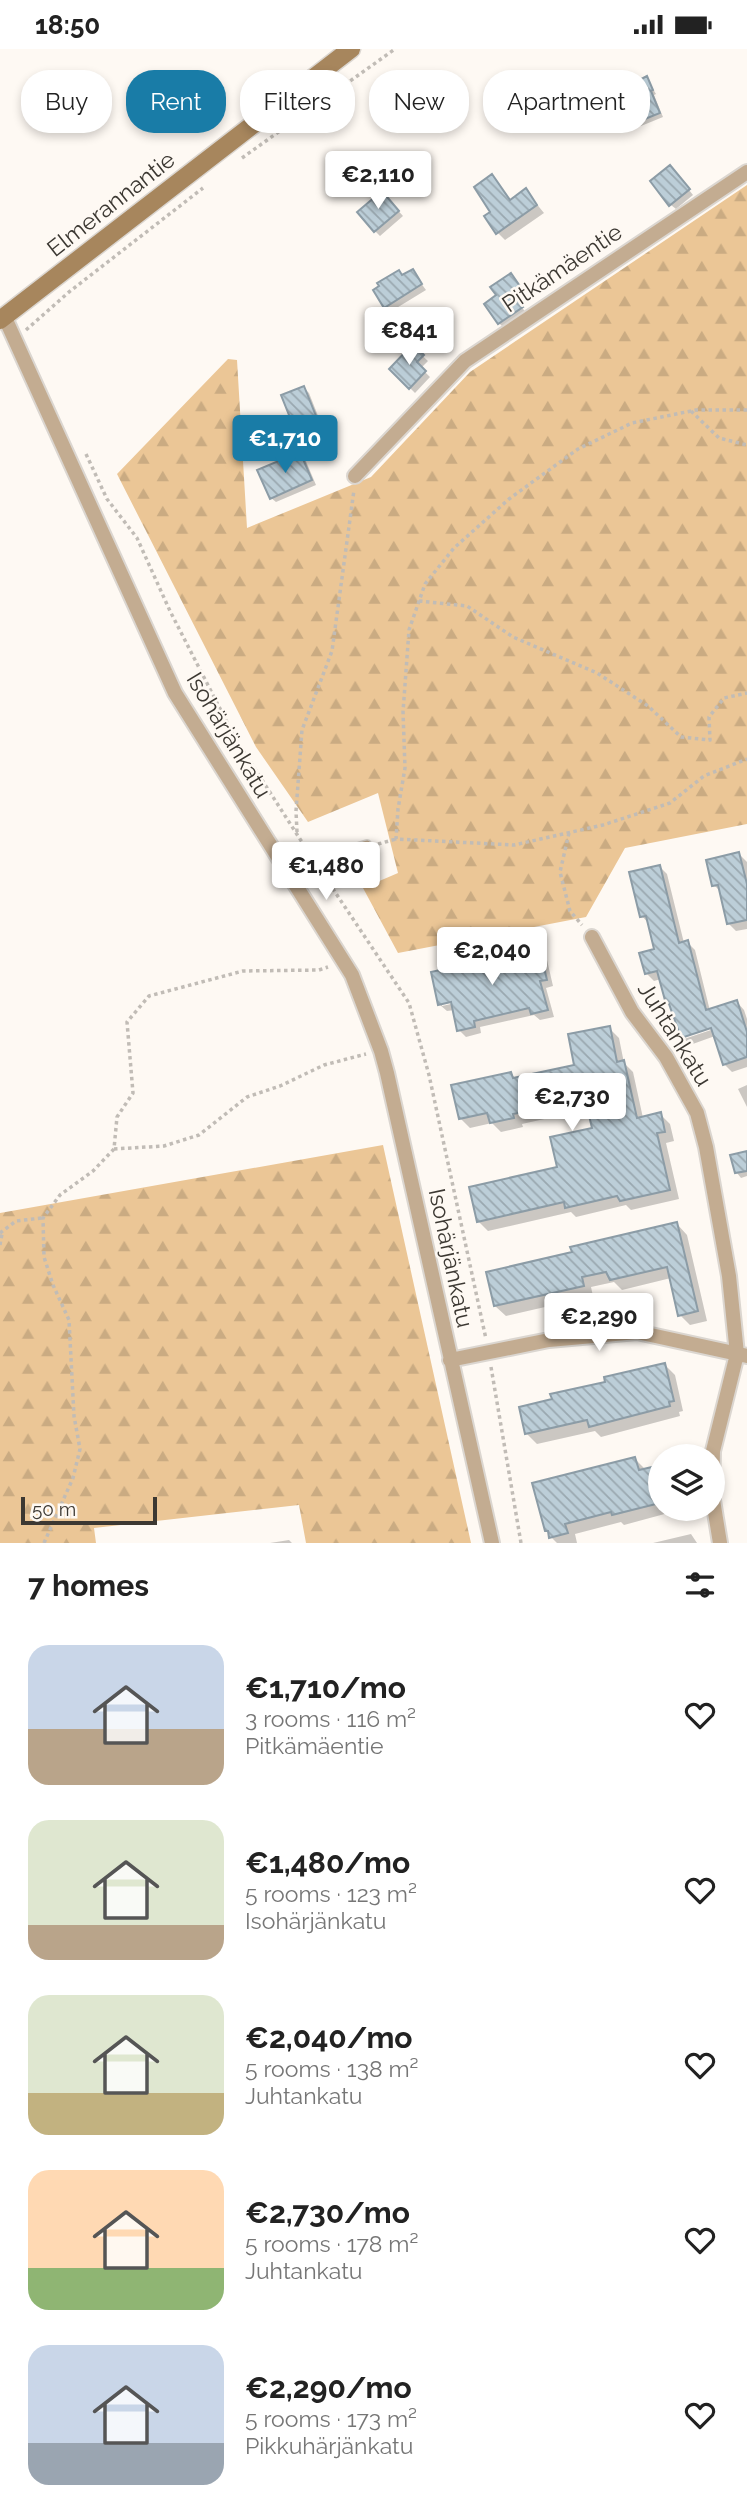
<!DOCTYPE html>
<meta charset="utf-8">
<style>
:root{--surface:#fff;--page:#f2f2f2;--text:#222;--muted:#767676;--accent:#197ca7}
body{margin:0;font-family:Raleway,sans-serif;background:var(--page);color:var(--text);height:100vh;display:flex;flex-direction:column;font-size:26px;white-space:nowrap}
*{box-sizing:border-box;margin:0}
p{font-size:23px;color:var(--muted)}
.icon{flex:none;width:38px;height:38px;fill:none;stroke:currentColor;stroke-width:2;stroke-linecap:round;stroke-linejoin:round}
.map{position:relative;height:1494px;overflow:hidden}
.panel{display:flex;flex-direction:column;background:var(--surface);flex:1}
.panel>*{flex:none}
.hud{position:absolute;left:21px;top:21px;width:705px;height:63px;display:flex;gap:14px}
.fabs{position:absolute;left:648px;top:1395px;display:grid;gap:14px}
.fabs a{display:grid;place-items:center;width:77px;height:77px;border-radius:50%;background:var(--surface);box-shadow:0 4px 10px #0003;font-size:35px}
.scale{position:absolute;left:21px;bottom:18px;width:136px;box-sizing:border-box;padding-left:7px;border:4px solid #3c3832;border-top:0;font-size:19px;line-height:24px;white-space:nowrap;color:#3c3832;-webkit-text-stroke:5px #fef9f3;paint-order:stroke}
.price{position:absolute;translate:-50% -60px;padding:0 16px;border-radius:7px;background:#fff;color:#222;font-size:23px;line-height:46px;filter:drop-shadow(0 2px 4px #0008)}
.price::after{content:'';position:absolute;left:50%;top:42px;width:21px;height:16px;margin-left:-10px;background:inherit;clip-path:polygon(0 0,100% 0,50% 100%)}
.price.on{background:var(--accent);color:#fff}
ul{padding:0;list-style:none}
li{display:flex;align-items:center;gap:21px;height:175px;padding:0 28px}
li span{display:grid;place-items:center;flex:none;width:196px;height:140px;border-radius:21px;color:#555}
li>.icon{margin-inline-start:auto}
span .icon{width:84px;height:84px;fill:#fffc;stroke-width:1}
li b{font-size:30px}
h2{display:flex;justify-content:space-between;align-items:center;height:84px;padding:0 28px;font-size:30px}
.tag{padding:0 24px;border-radius:28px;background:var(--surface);box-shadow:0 4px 10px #0003;font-size:24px;line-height:63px}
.tag.on{background:var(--accent);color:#fff}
.status{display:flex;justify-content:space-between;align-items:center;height:49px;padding:0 35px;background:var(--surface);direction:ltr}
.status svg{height:19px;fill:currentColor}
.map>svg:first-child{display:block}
.forest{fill:url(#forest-firs)}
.shadow{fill:#0003;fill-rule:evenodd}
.building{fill:url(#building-back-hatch);stroke:#8c9ca6;stroke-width:2}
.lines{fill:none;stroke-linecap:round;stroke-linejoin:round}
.lane-casing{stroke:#dbd6d0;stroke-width:10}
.street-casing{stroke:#dbd6d0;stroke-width:18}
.secondary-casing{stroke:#dbd6d0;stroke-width:21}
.path{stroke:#c1bcb6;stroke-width:3.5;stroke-dasharray:3.5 3.5;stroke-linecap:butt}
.lane{stroke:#c3ac91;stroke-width:7}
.street{stroke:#c3ac91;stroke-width:14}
.secondary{stroke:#a7865d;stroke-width:18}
.labels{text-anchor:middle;stroke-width:5;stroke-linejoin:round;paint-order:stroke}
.street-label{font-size:23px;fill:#3c3832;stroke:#fef9f3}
</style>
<div class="status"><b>18:50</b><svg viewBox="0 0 49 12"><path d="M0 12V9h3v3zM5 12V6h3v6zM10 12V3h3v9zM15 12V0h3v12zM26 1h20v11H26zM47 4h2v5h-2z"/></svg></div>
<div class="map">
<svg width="747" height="1494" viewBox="0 0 747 1494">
<defs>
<pattern id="forest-firs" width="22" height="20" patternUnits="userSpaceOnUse" patternTransform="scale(1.75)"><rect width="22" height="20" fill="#ebc696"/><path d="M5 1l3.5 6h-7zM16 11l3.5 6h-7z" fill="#caab82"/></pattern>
<pattern id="building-back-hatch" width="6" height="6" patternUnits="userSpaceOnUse" patternTransform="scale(1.75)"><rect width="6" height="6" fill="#bcced8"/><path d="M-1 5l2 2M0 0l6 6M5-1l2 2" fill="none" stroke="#9aa8b0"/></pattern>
</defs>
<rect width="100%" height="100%" fill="#fef9f3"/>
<path class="forest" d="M747,136V775L625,799L586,868L398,904L363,839L398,824L378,744L308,773L256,698L117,425L228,310L237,311L247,479L371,428L470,323Z
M383,1096L471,1494H306L299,1456L94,1479L96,1494H0V1164Z"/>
<path class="shadow" d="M646,29L656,45L654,46L663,68L641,77L637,73Z
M675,123L693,146L676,160L671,156Z
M492,127L511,152L526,142L544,164L505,191L497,183L493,163Z
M387,149L403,167L380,187L375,182Z
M412,222L426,241L390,263L385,258L404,228Z
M516,231L530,251L521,257L526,264L504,279L499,274Z
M413,298L428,312L421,319L430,328L415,344L391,320Z
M304,339L309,344L324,382L303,390L298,385Z
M300,405L305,410L316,436L276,453L271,449Z
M739,805L747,813V880L736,882L729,875L721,843L714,836Z
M659,817L667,825L684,894L687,893L695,901L710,962L737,953L744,961L747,970V1018L732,1023L724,1015L715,987L690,996L682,988L673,960L668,955L661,930L654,932L646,924L656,901L649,875L642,867ZM719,975L720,978L684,990V986Z
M502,904L509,911L540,904L547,911L553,937L546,939L554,968L540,971L534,966L480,978L481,984L466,988L459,981L455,961L447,962L440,956L469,916ZM459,950L460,953L442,957V954Z
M609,979L619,989L624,1014L633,1023L643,1069L660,1065L670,1075L674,1092L666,1094L679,1150L631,1161L626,1156L576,1168L571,1163L488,1182L478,1172L559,1119L594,1080L589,1060L522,1075L523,1078L501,1083L492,1074L470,1079L460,1069L511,1025L516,1030L577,1017Z
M747,1036V1058L738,1040Z
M747,1103V1127L741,1129L737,1124Z
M677,1175L687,1186L707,1272L690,1276L680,1266L671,1229L622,1241L614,1233L591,1238L593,1247L506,1267L495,1257L574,1205Z
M665,1316L675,1326L683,1362L679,1363L680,1367L601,1388L595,1382L537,1395L527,1385Z
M635,1410L646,1421L651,1420L660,1428V1460H683L624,1476L621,1473L575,1485L577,1494H557L551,1488L547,1481Z
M691,1485L697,1494H653Z
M289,1491L292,1494H270Z"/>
<path class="building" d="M647,27L653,41L651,42L660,64L635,74L628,56L638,52L630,36Z
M670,116L690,140L669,157L650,132Z
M492,125L510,151L526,139L537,156L496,185L484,167L490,163L474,138Z
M382,142L399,162L374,183L357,163Z
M413,220L422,235L384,259L373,241L379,237L377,234L399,221L402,226Z
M511,224L526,246L518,251L523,258L498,275L484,255L496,246L490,238Z
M413,295L424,306L417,313L426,322L409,340L389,320Z
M304,337L320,377L297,386L281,346Z
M300,403L312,431L270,450L257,421Z
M739,803L747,835V871L727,875L718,836L712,837L706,811Z
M660,816L679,894L688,891L706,961L737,951L747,983V1008L723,1016L711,979L681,989L669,955H666L657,922L645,925L639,904L654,900L646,867L640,868L629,823Z
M503,902L505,911L540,902L547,931L540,932L548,961L531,965L529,959L474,972L475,978L457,982L451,953L438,956L431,923L467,915L466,910Z
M610,977L617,1013L624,1011L637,1069L661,1063L665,1083L657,1084L670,1141L620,1152L617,1147L565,1159L564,1153L477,1173L469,1138L557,1118L550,1088L592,1079L585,1050L513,1065L514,1069L490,1074L487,1064L459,1070L451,1036L511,1023L513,1029L574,1016L568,985Z
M747,1102V1122L735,1124L730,1106Z
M677,1173L698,1262L678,1267L667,1218L610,1231L606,1223L582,1228L584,1237L494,1257L486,1223L572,1203L570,1198Z
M665,1314L674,1352L669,1353L670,1357L589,1378L587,1371L525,1385L519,1358L552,1350L550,1345L605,1333L604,1328Z
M635,1408L639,1421L652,1418L654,1427L660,1426V1454L612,1466L611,1463L565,1475L568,1484L549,1489L548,1482H545L532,1434Z"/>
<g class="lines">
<defs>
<path id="lane" d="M292,833L314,812L367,795"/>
<path id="street" d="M5,269L175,644L352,926L381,1002L387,1024L492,1494
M355,427L465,312L747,123
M592,888L632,963L666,1008L697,1064L706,1098L729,1227L737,1305L713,1402L712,1441
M450,1311L549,1291L637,1283L747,1307
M712,1445L720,1494"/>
<path id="secondary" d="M0,271L351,0"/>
</defs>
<use href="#lane" class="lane-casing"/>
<use href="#street" class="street-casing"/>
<use href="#secondary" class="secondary-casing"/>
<path class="path" d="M242,109L395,0
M26,281L69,243L203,139
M747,361H696L632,374L578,400L509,450L454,499L425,535L409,581L403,663L405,719L398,760L396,790L514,796L603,776L670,754L704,727L747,710
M691,362L719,389L747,396
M86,405L107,450L137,489L170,562L235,689L309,804
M419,552L467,557L513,588L597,624L648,657L681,688L710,691L709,668L724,649L747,644
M297,783L296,762L302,681L332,602L354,441
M569,784L560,823L570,862L582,876
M378,795L396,790
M321,822L409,954L429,1026L486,1290
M114,1100L164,1097L199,1086L247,1048L280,1037L324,1016L366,1005
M0,1184L16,1172L42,1169
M0,1196L2,1185
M491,1318L521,1494
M44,1494L73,1429L80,1400L74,1367L69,1271L53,1236L44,1208L43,1169L60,1146L93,1122L114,1100L117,1068L133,1044L127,973L149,947L243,922L319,921L328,918"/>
<use href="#lane" class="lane"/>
<use href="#street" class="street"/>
<use href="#secondary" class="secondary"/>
</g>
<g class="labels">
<g class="street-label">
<text transform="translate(111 155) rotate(-38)" y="8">Elmerannantie</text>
<text transform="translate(562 219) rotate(-34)" y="8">Pitkämäentie</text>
<text transform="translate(229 686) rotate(59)" y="8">Isohärjänkatu</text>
<text transform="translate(675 985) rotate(58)" y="8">Juhtankatu</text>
<text transform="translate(451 1209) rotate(78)" y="8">Isohärjänkatu</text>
</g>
</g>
</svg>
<div class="fabs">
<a><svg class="icon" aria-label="layers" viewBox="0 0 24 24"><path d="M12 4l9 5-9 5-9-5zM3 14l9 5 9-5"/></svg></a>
</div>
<div class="scale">50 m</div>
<b class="price" style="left:378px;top:162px">€2,110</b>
<b class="price" style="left:409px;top:318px">€841</b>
<b class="price on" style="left:285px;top:426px">€1,710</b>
<b class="price" style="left:326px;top:853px">€1,480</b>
<b class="price" style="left:492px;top:938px">€2,040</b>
<b class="price" style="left:572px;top:1084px">€2,730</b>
<b class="price" style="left:599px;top:1304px">€2,290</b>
<div class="hud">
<a class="tag">Buy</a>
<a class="tag on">Rent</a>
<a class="tag">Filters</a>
<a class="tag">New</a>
<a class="tag">Apartment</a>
</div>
</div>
<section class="panel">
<h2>7 homes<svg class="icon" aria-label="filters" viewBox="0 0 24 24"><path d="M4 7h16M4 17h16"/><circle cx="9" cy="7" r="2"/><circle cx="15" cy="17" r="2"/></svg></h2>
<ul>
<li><span style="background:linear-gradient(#c9d6e8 60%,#b9a48a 0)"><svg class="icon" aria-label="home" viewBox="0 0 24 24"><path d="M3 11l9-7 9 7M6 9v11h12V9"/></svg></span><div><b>€1,710/mo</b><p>3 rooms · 116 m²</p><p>Pitkämäentie</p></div><svg class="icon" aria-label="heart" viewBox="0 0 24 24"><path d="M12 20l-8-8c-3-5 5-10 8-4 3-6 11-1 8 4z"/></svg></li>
<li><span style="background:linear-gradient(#dfe7d0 75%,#b9a48a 0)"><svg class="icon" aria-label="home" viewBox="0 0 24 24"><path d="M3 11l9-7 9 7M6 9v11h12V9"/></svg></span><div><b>€1,480/mo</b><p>5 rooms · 123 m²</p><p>Isohärjänkatu</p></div><svg class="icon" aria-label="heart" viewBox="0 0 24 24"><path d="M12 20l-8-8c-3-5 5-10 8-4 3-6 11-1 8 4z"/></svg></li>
<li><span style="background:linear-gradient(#dfe7d0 70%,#c2b280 0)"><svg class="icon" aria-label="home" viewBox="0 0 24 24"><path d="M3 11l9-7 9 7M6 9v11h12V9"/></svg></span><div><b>€2,040/mo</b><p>5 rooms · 138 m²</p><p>Juhtankatu</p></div><svg class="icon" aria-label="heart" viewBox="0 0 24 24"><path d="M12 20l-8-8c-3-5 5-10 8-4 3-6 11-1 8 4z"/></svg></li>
<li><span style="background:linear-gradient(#ffd9b3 70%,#8fb573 0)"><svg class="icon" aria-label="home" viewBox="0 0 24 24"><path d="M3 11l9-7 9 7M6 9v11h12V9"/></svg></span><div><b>€2,730/mo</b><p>5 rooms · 178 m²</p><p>Juhtankatu</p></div><svg class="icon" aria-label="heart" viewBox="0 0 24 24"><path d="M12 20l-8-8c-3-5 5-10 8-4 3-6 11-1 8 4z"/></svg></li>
<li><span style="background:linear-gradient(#c9d6e8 70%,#9aa5b1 0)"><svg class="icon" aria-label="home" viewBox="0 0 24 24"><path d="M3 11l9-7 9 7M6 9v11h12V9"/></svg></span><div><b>€2,290/mo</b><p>5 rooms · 173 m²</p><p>Pikkuhärjänkatu</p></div><svg class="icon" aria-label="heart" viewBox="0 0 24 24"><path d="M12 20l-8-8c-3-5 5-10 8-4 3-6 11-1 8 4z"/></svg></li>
</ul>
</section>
